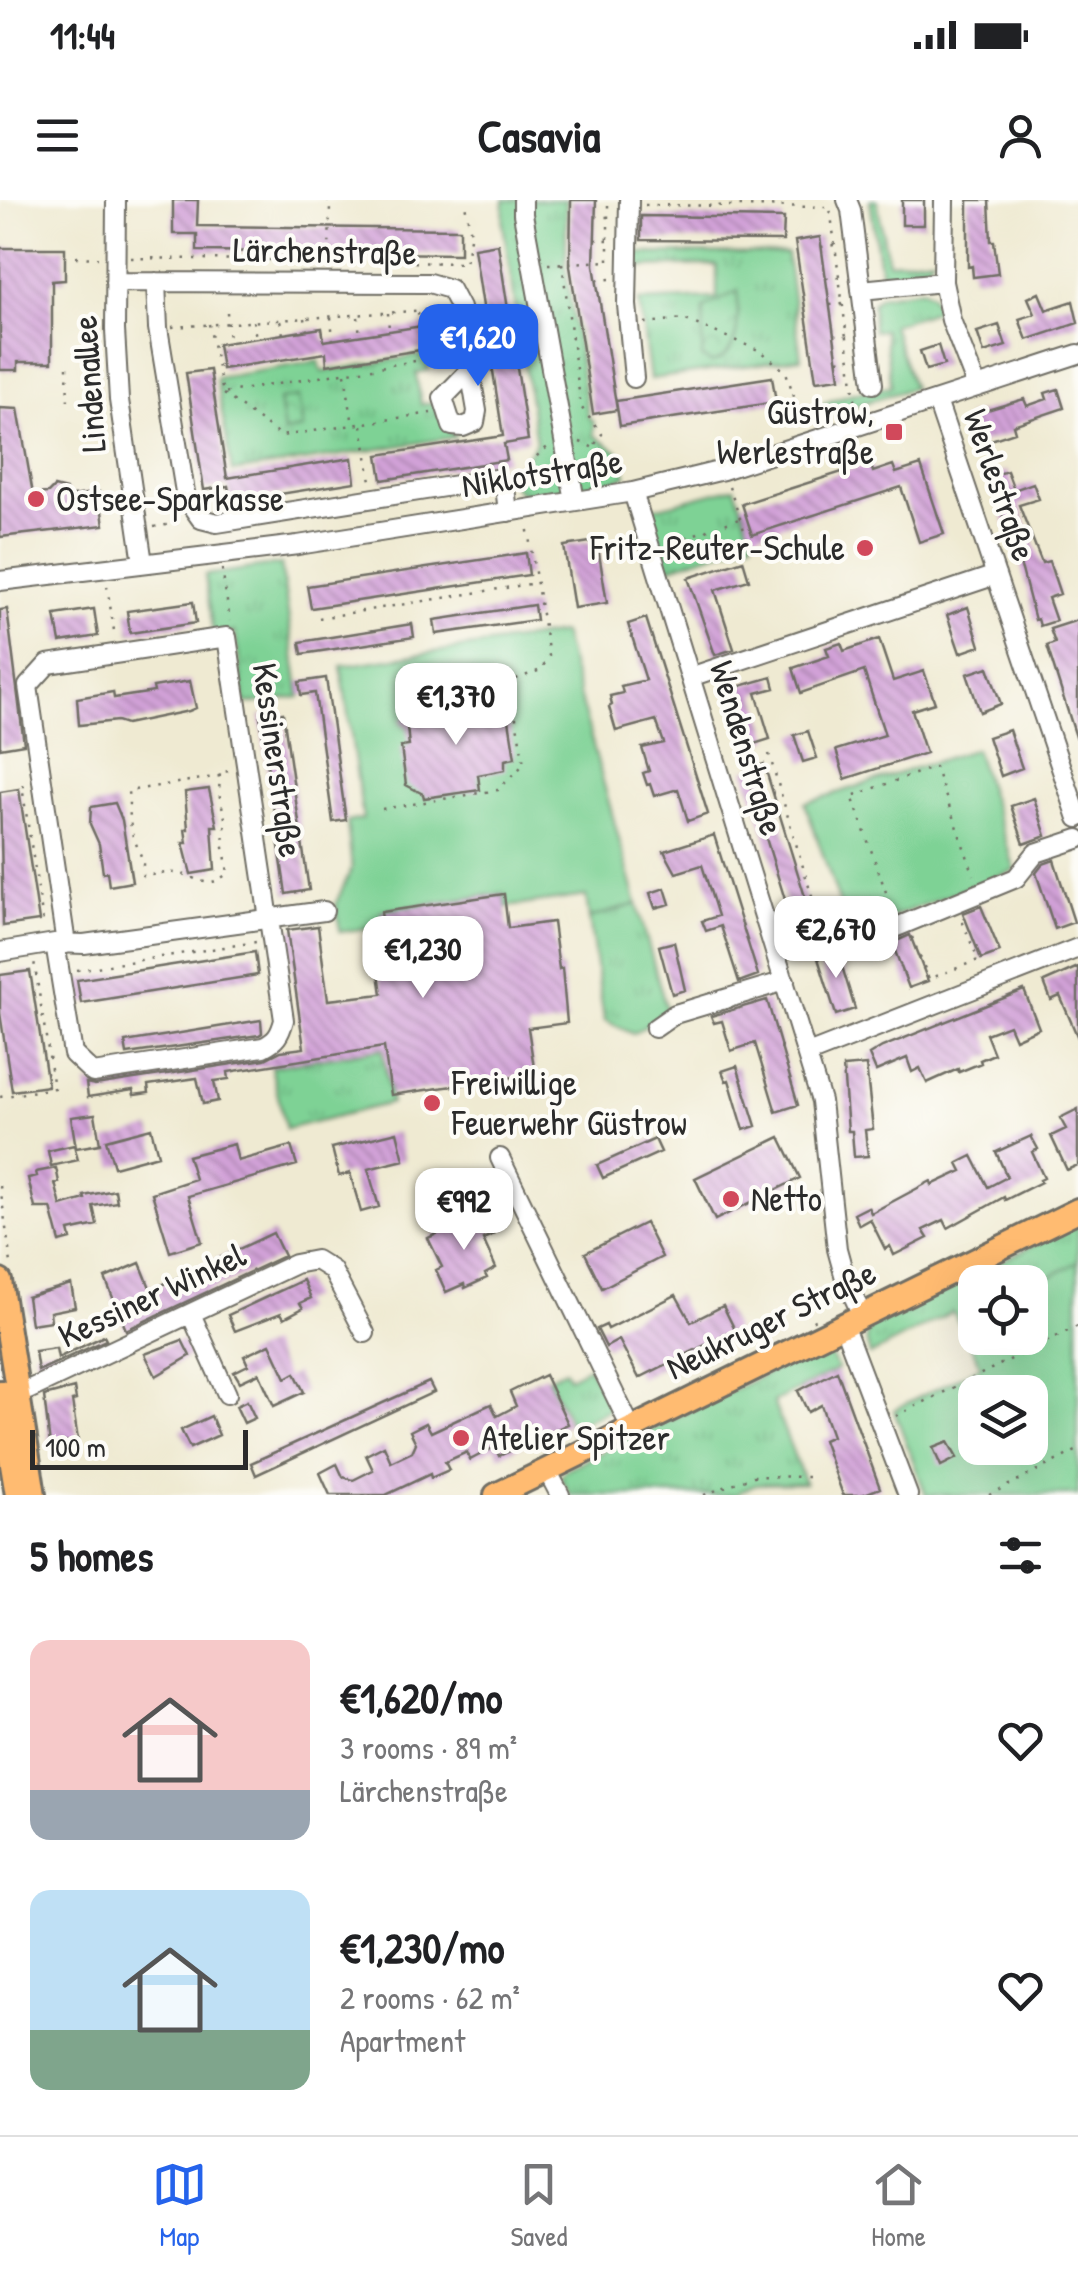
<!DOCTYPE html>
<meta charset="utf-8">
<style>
:root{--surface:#fff;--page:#f2f2f2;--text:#202124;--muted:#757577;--line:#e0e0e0;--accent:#2563eb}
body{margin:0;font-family:"Patrick Hand",sans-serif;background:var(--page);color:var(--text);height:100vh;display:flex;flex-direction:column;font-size:38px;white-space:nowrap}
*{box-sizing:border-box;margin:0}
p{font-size:32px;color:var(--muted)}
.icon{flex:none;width:55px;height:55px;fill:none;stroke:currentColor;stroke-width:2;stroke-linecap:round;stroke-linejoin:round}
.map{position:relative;height:1295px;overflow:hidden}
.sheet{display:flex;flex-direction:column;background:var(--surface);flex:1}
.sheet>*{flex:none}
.fabs{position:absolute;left:958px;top:1065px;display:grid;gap:20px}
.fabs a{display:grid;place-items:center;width:90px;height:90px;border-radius:20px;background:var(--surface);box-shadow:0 10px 40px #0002;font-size:50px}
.scale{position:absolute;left:30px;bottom:25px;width:218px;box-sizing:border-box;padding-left:10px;border:5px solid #2b2b2b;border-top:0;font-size:28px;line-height:35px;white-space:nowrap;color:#2b2b2b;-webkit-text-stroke:8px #fdfcf7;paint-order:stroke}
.price{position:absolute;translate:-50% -85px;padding:0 22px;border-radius:20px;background:#fff;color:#222;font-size:32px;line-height:65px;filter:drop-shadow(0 2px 5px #0008)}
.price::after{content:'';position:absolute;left:50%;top:60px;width:30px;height:22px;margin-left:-15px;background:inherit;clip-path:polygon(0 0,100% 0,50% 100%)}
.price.current{background:var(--accent);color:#fff}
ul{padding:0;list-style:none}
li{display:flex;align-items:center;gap:30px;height:250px;padding:0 30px}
li span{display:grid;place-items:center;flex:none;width:280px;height:200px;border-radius:20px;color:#555}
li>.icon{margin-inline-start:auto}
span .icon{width:120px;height:120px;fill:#fffc;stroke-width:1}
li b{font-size:42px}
h2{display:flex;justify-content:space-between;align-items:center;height:120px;padding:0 30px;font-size:42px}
.status{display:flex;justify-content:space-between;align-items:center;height:70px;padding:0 50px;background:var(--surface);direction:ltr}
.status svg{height:28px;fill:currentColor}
header{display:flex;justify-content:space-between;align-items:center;height:130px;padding:0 30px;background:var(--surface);font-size:45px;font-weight:700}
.tab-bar{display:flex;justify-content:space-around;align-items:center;height:140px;border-top:2px solid var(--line);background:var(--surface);font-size:28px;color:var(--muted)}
.tab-bar a{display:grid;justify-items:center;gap:5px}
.tab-bar .current{color:var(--accent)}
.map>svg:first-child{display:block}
.grass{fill:url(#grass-tufts);stroke:#547e60;stroke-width:2.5}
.park{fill:url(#park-crowns);stroke:#547e60;stroke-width:2.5}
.garden{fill:#7ed295;stroke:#547e60;stroke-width:2.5;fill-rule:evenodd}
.building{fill:url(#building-back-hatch)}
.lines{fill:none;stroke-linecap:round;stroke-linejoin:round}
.minor-casing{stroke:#706e65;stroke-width:22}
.major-casing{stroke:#706e65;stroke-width:28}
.path{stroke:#706e65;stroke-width:2.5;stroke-dasharray:2.5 8;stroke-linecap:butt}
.minor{stroke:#fff;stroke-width:18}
.major{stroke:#ffbb71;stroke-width:22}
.poi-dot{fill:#d1495b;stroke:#fdfcf7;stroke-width:4}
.labels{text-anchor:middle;stroke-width:8;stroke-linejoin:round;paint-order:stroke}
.street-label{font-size:35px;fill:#2b2b2b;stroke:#fdfcf7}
.poi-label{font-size:35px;fill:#2b2b2b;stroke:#fdfcf7;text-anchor:start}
</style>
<div class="status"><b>11:44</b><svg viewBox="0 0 49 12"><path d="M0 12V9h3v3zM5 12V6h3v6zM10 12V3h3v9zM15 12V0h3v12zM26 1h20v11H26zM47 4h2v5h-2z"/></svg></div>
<header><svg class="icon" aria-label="menu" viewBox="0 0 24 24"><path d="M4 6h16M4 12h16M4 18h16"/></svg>Casavia<svg class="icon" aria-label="person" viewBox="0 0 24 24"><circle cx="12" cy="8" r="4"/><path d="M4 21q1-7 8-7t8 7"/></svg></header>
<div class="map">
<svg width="1078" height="1295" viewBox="0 0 1078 1295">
<defs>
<pattern id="grass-tufts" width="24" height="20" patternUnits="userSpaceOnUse" patternTransform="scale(2.5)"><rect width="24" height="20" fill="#7ed295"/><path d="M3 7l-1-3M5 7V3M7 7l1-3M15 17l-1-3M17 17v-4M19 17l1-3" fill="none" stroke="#6db481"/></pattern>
<pattern id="park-crowns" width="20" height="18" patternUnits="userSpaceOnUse" patternTransform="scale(2.5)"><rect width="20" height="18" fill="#7ed295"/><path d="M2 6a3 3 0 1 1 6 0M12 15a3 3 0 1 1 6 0" fill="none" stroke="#6db481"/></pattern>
<pattern id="building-back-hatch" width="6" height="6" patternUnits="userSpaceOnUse" patternTransform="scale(2.5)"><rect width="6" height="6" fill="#d2a2d8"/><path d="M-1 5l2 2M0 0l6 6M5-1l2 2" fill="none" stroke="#ab84af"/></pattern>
</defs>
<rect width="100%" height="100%" fill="#fdfcf7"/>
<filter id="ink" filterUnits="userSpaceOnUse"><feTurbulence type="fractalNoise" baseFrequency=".01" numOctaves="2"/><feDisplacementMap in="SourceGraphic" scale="20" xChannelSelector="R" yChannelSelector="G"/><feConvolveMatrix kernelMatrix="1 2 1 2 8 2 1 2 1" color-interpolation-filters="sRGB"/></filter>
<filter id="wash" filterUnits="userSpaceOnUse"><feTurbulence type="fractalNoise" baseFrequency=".0048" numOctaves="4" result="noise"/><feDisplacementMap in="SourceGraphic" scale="40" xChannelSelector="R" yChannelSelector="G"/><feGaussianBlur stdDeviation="2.25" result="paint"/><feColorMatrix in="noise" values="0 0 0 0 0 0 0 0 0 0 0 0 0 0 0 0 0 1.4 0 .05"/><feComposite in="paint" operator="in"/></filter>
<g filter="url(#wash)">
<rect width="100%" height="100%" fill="#efead2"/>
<path class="grass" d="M504,0H566V70L588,216L594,223V235L621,254L626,276L608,284L531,296C515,292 513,287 510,272L518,270L536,242L503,24Z
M870,0H877L888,62L933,57L923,70L885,77L880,69Z
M635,53L787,54L801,158L650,179L639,101L717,98V65L636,67Z
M922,89L931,94L937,110L892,125L913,188L808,220L805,210L850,194L891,186L884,130L873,131L872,103L880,96Z
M427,154L429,170L416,173L421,204L434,202L440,217L455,237L232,272L216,178L319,161L322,172Z
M735,287L753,341L668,368L648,310Z
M281,364L300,497L245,504L235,432L213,434L205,375Z
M637,704L667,812L633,834L604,820L589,718Z
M382,849L391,903L286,929L271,867Z
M1078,1023V1062L1030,1087V1082H975V1116L960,1124L952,1112L870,1155C867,1144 863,1135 872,1126Z
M825,1146L838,1169L773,1202L805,1283L756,1284L734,1295H571L561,1277L565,1270Z
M589,1167L610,1209L572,1227L548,1178L565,1170L569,1177Z"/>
<path class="park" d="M738,91C737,116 743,155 711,163L702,157L704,108Z
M298,197L303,229L284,232L279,200Z"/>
<path class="garden" d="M562,433L637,704L589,718L586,696L506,707L504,693L381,711L382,726L340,732L336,703L352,668L347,622L363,619L341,466Z
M975,549L1015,670L850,733L805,603Z
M1078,1062V1295H926L894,1210L981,1166L960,1124L975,1116V1138H1030V1087ZM975,1192H1030V1248H975Z"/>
<g id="blocks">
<path class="building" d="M173,0H198L197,26L460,29V54L197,51V34H173Z
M571,0H596L594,65L617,210L593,214L570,66Z
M902,0H924V25H902Z
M968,0H989L991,41H994L998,74L973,77L972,66L968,67Z
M641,16L784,18L783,41L641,40Z
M820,37L840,178L816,181L795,41Z
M498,44L528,240L504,244L507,260L382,280L378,255L503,236L474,48Z
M0,48H65V80L52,81V162H18V170H0Z
M1039,93L1046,110L1073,101L1078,123L1027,140L1019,119L1035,114L1028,98Z
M442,123L445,146L327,165L326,153L222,169L218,144L322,128L324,141Z
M999,125L1006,146L984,153L977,132Z
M938,145L944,165L926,170L920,151Z
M210,170L227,278L352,258L355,282L231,302L228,286L204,290L186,173Z
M772,177L776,202L620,226L616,201Z
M1058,189L1064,208L1013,225L1015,232L976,245L967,216L1024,199L1027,206L1047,199L1045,193Z
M0,208L18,209L33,294L48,293L54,287L66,290L67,297L99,292L104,325L0,337Z
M870,263L873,272L893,265L896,273L921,265L944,334L919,342L901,287L752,335L742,304Z
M1007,271L1014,290L1033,283L1039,299L1019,305L1042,363L1049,361L1060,394L1048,398L1056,421L1040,426L1038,419L1035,420L1022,370L989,277Z
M597,341L607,403L574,408L564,346Z
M526,353L529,375L311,408L307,386Z
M743,360L749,380L715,390L734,449L715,455L688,378Z
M193,402L196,423L130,433L127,411Z
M534,405L536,420L436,434L434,420Z
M968,407L980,446L960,453L947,415Z
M7,409L24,544L0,548V410Z
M94,409L98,436L60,442L55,415Z
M646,418L708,614L688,621L678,589L654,596L650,584L647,585L643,573L649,571L642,548L664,543L656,520L616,531L609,507L612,505L610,496L623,493L621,486L646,480L628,424Z
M1078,420V537H1076L1047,446L1055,443L1050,429Z
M412,424L414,437L302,454L300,442Z
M879,439L893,481L924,471L935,503L912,510L926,553L845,579L836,550L885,535L864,471L801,493L793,468L829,456L826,448L841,443L844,451Z
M988,467L1001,504L980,512L967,474Z
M772,477L775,488L756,493L770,539L751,545L733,488Z
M326,478L346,620L333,622L315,493L301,495L299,482Z
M190,481L196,508L189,511L126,524L117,521L79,525L77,498L113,492L114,498L154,492L153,487Z
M506,501L515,558L505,560V570L478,575L480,590L424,598L423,594L406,585L401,547L409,546L407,527L400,522L405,516Z
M283,513L309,690L286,694L260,516Z
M1009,530L1022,568L1001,576L988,537Z
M808,531L817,558L803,562L794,535Z
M764,564L814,726L795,732L745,570Z
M19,589L39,721L3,726L0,592Z
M209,589L217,626H212L215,670L191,674L183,643H187L185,629H188L185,592Z
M1034,598L1046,636L1024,644L1011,606Z
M115,603L122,620L132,682L109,686L107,672L103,673L99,644L90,624L91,607Z
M714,635L758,775L739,782L721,726L706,731L702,721L718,716L702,665L676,673L664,651Z
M1054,660L1074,722L1055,729L1036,673L1043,664Z
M665,688L670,704L655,708L650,693Z
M504,694L508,728L553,722L559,769L562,768L567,823L528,828L535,874L391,895L384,847L228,872L229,879L214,881L218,901L203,904L197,878L148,885L149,893L134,895L133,890L88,897L86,883L95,885L265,859L281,851L304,848L287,730L318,726L328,800L382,794L375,746L385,745L381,712Z
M981,706L1000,752L981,759L963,713Z
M910,735L928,781L909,788L892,743Z
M674,742L685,790L672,794L659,746Z
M827,749L837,750L855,809L836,815L816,752Z
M255,752L258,775L81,803L77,780Z
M1078,767V838L1060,796L1051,800L1044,782Z
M30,771L48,886L12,891L0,813V775Z
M1024,790L1039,828L1015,839L1009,825L986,834L994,854L980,860L981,863L959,872L958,869L927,883L920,868L912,872L907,858L876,871L869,855L882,847Z
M767,800L798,905L776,912L755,843L731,851L722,821L714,823L711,816Z
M261,820L262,833L259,835L127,854L125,842Z
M866,865L873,929L865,930L868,956L854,957L852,931H848L843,867Z
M737,866L756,926L744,930L729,880L726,881L722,871Z
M1078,909V965L1067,970L1051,936L1066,929L1060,918Z
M95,914L100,944L76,948L71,917Z
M151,928L158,955L114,967L106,940Z
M397,932L404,960L368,969L379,1007L361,1012L350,973L339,976L332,948Z
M1031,936L1038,949L1032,952L1044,978L1040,980L1041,982L1005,1000L1004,997L948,1028L944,1020L923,1030L928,1038L894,1055L890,1046L885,1049L870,1019L859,1025L854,1014L868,1007L871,1013L931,981L932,985L962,971L958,963L972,956L988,987L1007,977L996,952Z
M780,937L800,978L715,1020L695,978Z
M655,939L661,952L603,978L597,965Z
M234,944L238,961L291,946L297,965L188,996L202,1042L170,1052L152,993L195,979L188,956Z
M74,945L78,960L51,966L48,951Z
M56,968L59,982L55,983L61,1006L85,999L84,996L115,990L117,1002L93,1006L97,1025L69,1031L71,1039L60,1042L51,1008H35L28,978L37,976L36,972Z
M484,1011L494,1034L483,1039L496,1068L485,1074L487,1078L465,1088L464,1084L446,1092L436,1070L442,1067L428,1038Z
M645,1023L662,1057L602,1088L585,1053Z
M273,1033L284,1056L126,1130L105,1078L140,1063L151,1090Z
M303,1080L311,1098L300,1103L303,1108L284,1118L281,1113L235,1131L228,1115Z
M71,1084L75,1107L50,1112L51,1121L31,1124L27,1097Z
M676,1095L691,1122L723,1106L735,1130L639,1178L619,1140L606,1147L597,1129L606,1125L608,1129Z
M104,1136L106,1140L38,1171L35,1151L56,1148L58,1158Z
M182,1140L190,1156L156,1176L145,1154Z
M270,1144L286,1178L295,1173L304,1192L274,1206L259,1173L240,1182L234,1172L248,1165L244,1156Z
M837,1171L880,1288L862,1295H843L823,1240L832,1236L821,1205L808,1212L798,1191Z
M545,1175L568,1224L499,1256L495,1247L470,1260L467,1252L445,1262L449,1270L431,1278L430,1274L386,1295H330L320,1273L337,1264L343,1277L353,1280L373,1270L366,1255L384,1246L391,1262L412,1252L416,1243L410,1231L426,1223L431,1232L491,1204L497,1216L516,1206L510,1192Z
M429,1182L434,1192L256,1275L251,1263Z
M74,1188L76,1200L72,1201L78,1240L50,1245L44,1196Z
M247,1201L255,1218L244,1223L236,1206Z
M211,1216L219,1235L190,1248L181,1230Z
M948,1242L957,1258L941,1266L933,1248Z"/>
</g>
</g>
<g filter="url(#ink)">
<use href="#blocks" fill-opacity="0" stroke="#706e65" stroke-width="2.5"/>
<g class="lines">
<defs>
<path id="minor" d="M116,0L115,130L119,200L143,363
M523,0V14L575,301
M629,0L627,105L634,178
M847,0L851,10L873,184
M944,0L943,82L951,120L977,187
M115,82L429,83L450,89L460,108L470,170
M156,82L158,128L186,298L201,319L217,323L495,279L505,287L508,312
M861,90L943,82
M470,170L477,211L475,222L463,227L452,226L443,198Z
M937,201L1078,618
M633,292L821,901L837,1049L845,1078L862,1115
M0,381L298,345L633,292L723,270L1078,154
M690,477L996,375
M55,743L73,854L93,873L263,847C276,841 280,835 284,820L227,437L48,464L28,486L66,744
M776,751L824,736L865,740L1016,678L1036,653L1078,639
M0,752L55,743L84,744L324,711
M655,828L675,814L785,781
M808,854L1078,748
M500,958L631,1228
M191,1114L227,1194
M843,1124L908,1295
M17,1191L28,1190L295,1064L316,1060L332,1070L365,1133
M547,1270L560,1295"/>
<path id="major" d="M0,1081L34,1295
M0,1192L17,1295
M496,1295L1078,1010"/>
</defs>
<use href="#minor" class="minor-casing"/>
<use href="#major" class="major-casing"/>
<path class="path" d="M327,0L330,3L329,61
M645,5L830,7L856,207
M595,17H608
M595,40H608
M821,47L834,45
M76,57L98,58
M131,58L465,63L471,33L464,0
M608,60V0
M562,63L581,207L602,234L593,247
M548,64L610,61
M826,78L839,77
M597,80L610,79
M830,105L843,104
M227,112L229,143
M388,113L389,131
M418,113L420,127
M331,117L333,140
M358,117L360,136
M305,118L307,131
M253,121L256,138
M280,121L283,134
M645,123L683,119L761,151L786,172L803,224
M209,124L223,193L451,155
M172,127L443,109
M834,136L847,134
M838,160L850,158
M67,167L68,205
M345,174L353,225
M224,194L281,236L431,213
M362,225L371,281
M580,242C597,248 610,258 616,276
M523,284C527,267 533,257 548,247
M729,287L750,347
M154,327L185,322
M666,344L739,319
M222,369L230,421
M107,386L115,437
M319,418L536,383
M769,554L819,720
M220,576L128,591L131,631L143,661V676C154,675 165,672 176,673C197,675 205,693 228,673L223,641L226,622L219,593L220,572L230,571
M25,586H22L44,728
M382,609L498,590L524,564L511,490L516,479L541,470L549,456L527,325
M893,712L852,596L935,567L974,675
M912,737L929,779L978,760L961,718
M77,770L256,742
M0,897L54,888L34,761
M0,986L11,1063
M803,1101L814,1121
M896,1216L1078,1126
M704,1295L753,1276L811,1277
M989,1295L1078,1250"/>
<use href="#minor" class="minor"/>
<use href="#major" class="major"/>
</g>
</g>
<g class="poi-dot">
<rect x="884" y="222" width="20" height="20" rx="5"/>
<circle cx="36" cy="299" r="10"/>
<circle cx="865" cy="348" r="10"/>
<circle cx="432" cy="903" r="10"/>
<circle cx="731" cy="999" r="10"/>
<circle cx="461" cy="1238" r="10"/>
</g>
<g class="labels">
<g class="street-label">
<text transform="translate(325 51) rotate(1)" y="12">Lärchenstraße</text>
<text transform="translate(89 184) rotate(-94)" y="12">Lindenallee</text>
<text transform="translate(542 273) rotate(-9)" y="12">Niklotstraße</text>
<text transform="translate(1000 285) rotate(71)" y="12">Werlestraße</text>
<text transform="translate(747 548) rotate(73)" y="12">Wendenstraße</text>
<text transform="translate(278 560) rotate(82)" y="12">Kessinerstraße</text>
<text transform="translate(152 1095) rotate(-25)" y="12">Kessiner Winkel</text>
<text transform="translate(771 1120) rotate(-26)" y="12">Neukruger Straße</text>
</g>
<g class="poi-label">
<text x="874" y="224" text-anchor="end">Güstrow,<tspan x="874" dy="40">Werlestraße</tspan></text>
<text x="56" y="311">Ostsee-Sparkasse</text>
<text x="845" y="360" text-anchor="end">Fritz-Reuter-Schule</text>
<text x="452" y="895">Freiwillige<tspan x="452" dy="40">Feuerwehr Güstrow</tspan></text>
<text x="751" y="1011">Netto</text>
<text x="481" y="1250">Atelier Spitzer</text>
</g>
</g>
</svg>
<div class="fabs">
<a><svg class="icon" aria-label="locate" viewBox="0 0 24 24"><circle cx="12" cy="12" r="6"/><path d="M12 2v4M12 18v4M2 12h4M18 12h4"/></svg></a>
<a><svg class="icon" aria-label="layers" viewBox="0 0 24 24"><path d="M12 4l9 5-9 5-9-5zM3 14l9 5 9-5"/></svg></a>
</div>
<div class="scale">100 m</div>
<b class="price current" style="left:478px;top:189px">€1,620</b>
<b class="price" style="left:456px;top:548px">€1,370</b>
<b class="price" style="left:836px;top:781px">€2,670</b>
<b class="price" style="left:423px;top:801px">€1,230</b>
<b class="price" style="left:464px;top:1053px">€992</b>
</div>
<section class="sheet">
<h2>5 homes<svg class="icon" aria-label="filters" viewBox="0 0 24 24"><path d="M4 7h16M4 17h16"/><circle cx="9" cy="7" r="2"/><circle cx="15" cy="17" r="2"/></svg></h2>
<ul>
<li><span style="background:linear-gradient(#f6c9c9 75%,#9aa5b1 0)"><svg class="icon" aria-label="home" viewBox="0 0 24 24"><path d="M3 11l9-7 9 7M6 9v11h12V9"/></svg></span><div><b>€1,620/mo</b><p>3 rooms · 89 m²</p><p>Lärchenstraße</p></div><svg class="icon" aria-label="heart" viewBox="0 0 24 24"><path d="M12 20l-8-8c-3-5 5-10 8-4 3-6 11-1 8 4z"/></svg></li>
<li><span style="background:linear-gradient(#bfe0f5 70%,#7fa58c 0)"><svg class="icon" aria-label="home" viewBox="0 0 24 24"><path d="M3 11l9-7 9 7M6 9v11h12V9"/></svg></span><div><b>€1,230/mo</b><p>2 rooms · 62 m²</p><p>Apartment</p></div><svg class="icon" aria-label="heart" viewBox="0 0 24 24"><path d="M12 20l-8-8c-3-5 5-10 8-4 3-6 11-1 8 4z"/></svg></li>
</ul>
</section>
<nav class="tab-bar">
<a class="current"><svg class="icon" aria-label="map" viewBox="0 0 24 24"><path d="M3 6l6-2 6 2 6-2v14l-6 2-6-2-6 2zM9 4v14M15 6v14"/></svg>Map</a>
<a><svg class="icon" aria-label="saved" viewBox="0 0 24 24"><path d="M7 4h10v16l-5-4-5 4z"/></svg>Saved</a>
<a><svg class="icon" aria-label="home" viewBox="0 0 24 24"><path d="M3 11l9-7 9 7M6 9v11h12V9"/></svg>Home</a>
</nav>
